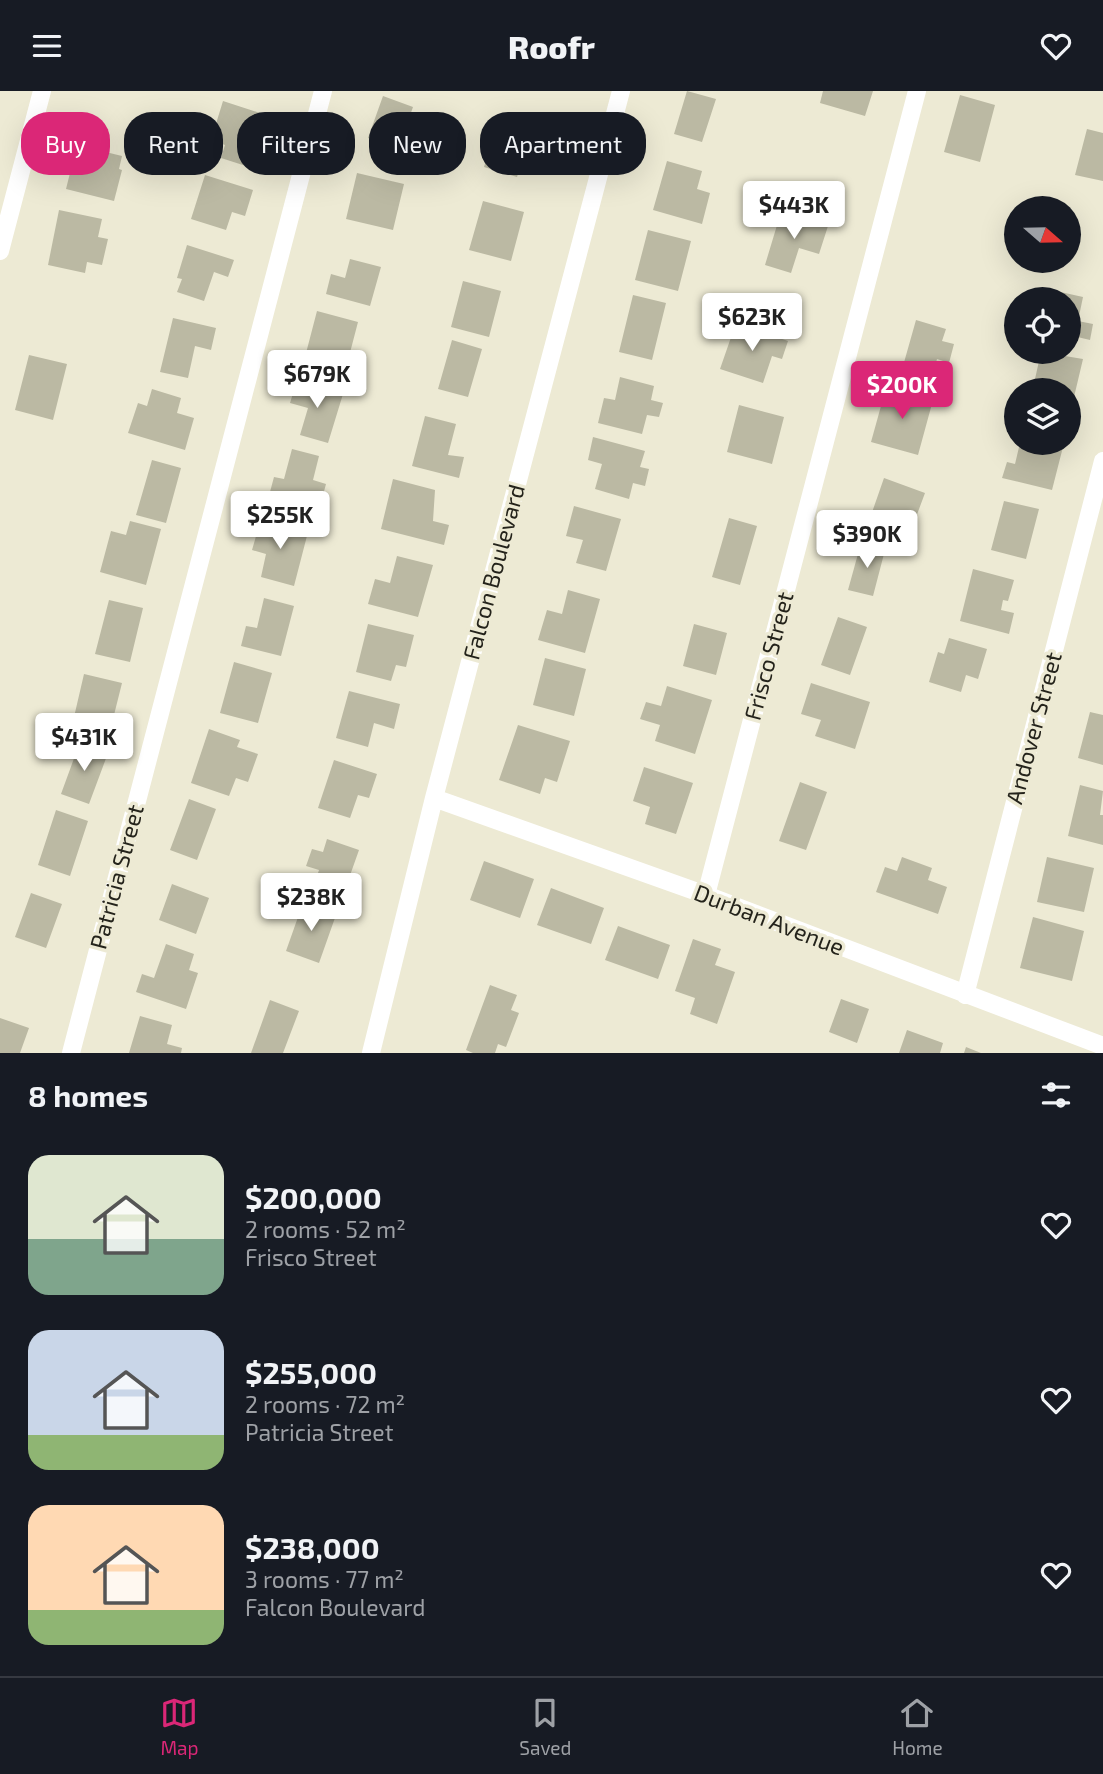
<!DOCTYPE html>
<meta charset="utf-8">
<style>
:root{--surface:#171b24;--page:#20242c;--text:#f1f3f6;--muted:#9ea1a6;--line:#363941;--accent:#db2777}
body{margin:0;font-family:"Exo 2",sans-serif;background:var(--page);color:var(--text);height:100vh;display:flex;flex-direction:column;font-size:26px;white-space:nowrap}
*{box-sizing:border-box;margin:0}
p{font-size:23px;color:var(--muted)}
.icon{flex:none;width:38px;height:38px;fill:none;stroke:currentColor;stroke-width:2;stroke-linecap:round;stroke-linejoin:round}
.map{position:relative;height:962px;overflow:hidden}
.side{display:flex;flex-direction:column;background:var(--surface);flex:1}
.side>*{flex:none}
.guide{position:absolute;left:21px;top:21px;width:700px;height:63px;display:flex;gap:14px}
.needle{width:46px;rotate:110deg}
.fabs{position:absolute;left:1004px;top:105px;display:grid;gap:14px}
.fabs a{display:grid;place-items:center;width:77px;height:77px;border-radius:50%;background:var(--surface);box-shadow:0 7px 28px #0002;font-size:35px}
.price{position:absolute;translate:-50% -60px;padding:0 16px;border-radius:7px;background:#fff;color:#222;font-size:23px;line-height:46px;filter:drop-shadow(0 2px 4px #0008)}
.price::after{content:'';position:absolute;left:50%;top:42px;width:21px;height:16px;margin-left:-10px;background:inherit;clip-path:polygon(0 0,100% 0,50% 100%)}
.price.selected{background:var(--accent);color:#fff}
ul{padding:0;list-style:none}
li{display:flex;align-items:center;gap:21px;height:175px;padding:0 28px}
li span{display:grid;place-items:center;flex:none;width:196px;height:140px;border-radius:21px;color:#555}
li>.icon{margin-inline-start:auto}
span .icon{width:84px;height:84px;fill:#fffc;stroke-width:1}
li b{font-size:30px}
h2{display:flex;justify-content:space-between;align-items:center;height:84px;padding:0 28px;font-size:30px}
.pill{padding:0 24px;border-radius:28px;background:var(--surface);box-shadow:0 7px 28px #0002;font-size:24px;line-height:63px}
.pill.selected{background:var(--accent);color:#fff}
header{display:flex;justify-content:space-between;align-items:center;height:91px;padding:0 28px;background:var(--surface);font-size:32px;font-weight:800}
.tab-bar{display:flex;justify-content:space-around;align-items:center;height:98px;border-top:2px solid var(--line);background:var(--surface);font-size:19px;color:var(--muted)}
.tab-bar a{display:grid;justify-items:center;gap:4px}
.tab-bar .selected{color:var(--accent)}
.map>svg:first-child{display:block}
.building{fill:#bbb9a3}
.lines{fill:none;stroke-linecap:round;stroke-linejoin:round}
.street{stroke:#fff;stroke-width:18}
.labels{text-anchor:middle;stroke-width:7;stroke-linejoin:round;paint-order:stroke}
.street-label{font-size:23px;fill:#24231b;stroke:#edead4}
</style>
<header><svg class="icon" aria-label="menu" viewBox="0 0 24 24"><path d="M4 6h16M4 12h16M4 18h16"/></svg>Roofr<svg class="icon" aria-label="heart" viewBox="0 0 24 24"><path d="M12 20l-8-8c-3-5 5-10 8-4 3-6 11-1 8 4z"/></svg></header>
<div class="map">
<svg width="1103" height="962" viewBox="0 0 1103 962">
<rect width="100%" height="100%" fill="#edead4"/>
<path class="building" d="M687,0L716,8L702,51L674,43Z
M823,0H873L865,25L820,12Z
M960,4L995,14L980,71L944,61Z
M383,5L413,16L398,58L368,47Z
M223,10L272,26L266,48L255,45L246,75L221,67L225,54L211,49Z
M498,29L549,44L540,73L523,67L517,86L484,76Z
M1087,38L1103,42V90L1075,84Z
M77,54L122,65L119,78L122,79L114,110L66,98Z
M667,70L702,80L697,98L710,102L702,133L653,119Z
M357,82L404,93L393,139L346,128Z
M205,84L253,99L245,125L232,121L226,139L191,128Z
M483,110L524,121L511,170L469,159Z
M59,119L102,128L98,146L108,148L102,174L87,171L85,182L48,174Z
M781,121L828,135L819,163L799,157L791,182L765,174Z
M648,139L691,150L678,200L635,189Z
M187,154L234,169L228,186L214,181L204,210L177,201L182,188L177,187Z
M350,168L381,176L370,215L326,203L331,183L345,187Z
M463,190L501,200L489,246L451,236Z
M1056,200L1083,206L1078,230L1093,233L1090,249L1069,244V208H1054Z
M633,204L666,212L652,269L619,261Z
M317,220L358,231L346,277L305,266Z
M173,227L216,237L211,259L195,255L188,287L160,281Z
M916,229L946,238L942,250L954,253L949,272L937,268L933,283L903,275Z
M736,232L788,250L782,268L772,265L763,292L720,278Z
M452,249L482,258L468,306L438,298Z
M1041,261L1083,268L1074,306L1069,305V299L1033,297Z
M29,264L67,273L53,329L15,319Z
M620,286L654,295L651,309L663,312L659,326L647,324L642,343L598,332L604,307L615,309Z
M297,289L343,303L328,352L300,344L308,317L290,312Z
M886,297L933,309L918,364L871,351Z
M152,298L181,307L177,322L194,327L185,359L128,342L138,312L147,315Z
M739,314L784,326L772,373L727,361Z
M425,325L456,333L448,364L464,366L459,387L412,375Z
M593,346L645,360L640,376L649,378L645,395L633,392L629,408L595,398L602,373L588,369Z
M1020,352H1064L1052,399L1002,387L1007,371L1015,373Z
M292,358L319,365L313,389L326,393L317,426L267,412L274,386L284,388Z
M152,369L181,377L166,432L136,424Z
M884,387L925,402L909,445L869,430Z
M393,388L435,399L433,430L449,434L444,454L381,438Z
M1004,410L1039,418L1026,468L991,459Z
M574,415L621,428L606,480L576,472L583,449L566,445Z
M729,427L757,435L740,494L712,486Z
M261,428L308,441L294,495L261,486L266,463L252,459Z
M130,430L161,438L146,494L100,481L111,440L126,444Z
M861,452L885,459L873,505L848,499Z
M397,465L433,474L418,526L368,513L375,488L390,492Z
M973,478L1014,489L1008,510L1003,509L1001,519L1014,522L1009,543L960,530Z
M568,499L600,508L585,562L538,549L547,519L562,523Z
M264,507L294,515L281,565L241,555L246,535L257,537Z
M109,509L143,517L130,571L95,563Z
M838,526L867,536L850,584L821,574Z
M368,533L414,544L406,576L396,574L391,590L356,581Z
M694,533L727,542L716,584L683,575Z
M949,547L987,558L978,588L966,584L961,601L929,591L938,561L944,563Z
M545,567L586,578L574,625L533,614Z
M234,571L272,582L258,632L220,622Z
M84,583L122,592L111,636L74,626Z
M811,592L870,611L855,658L815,645L821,629L801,623Z
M667,595L712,609L695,663L655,650L660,634L640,628L646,611L661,615Z
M349,600L400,613L394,638L374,632L368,656L336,647Z
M1090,621L1103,624V674L1078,667Z
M518,634L570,650L557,691L545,687L540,703L499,689Z
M209,638L240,649L237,656L258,663L248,691L236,687L229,705L191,692Z
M80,651L108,662L89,713L61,703Z
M334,669L377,683L369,707L358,704L350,727L318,717Z
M644,676L693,692L676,743L645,733L650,716L633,710Z
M800,691L827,701L806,759L779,750Z
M1080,694L1103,700L1100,724H1103V754L1068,745Z
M189,708L216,718L197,769L170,759Z
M56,719L88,730L70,785L38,774Z
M327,748L359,759L342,807L313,797L319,779L306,775L312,758L323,761Z
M902,766L932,777L928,789L947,796L938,823L876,801L885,776L897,780Z
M1047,766L1094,777L1084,821L1037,811Z
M484,770L534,788L520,827L470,809Z
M172,793L209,807L196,843L159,829Z
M551,797L604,817L591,853L537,834Z
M31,802L62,813L46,857L15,846Z
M303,812L336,824L319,872L286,860Z
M1033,826L1084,840L1072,890L1020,877Z
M618,835L670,854L658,888L605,869Z
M693,848L721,858L715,874L735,881L717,933L690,923L695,907L675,900Z
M166,853L194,863L189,879L198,882L186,918L136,901L142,883L154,887Z
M490,894L517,904L511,919L519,922L506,956L498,953L495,962H473L466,959Z
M841,908L869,918L857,952L829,941Z
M270,909L299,920L283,962H251Z
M140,925L172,934L167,953L182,957L181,962H129Z
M0,927L29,937L20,962H0Z
M907,939L943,952L940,962H899Z
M966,956L981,962H964Z"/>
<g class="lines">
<path class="street" d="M0,160L42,0
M434,707L706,804L1103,955
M706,804L917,0
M965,904L1103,370
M71,962L323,0
M371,962L434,707L621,0"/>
</g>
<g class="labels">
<g class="street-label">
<text transform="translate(494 481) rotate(-75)" y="8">Falcon Boulevard</text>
<text transform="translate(769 565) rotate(-75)" y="8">Frisco Street</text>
<text transform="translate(1034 637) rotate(-75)" y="8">Andover Street</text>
<text transform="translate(117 786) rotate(-75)" y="8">Patricia Street</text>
<text transform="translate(769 829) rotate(21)" y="8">Durban Avenue</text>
</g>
</g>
</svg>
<div class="fabs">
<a><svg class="needle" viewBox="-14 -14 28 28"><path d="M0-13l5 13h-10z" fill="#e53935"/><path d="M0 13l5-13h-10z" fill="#9ea1a6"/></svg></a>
<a><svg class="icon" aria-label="locate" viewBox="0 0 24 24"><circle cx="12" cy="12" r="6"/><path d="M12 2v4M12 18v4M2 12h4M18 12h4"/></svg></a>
<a><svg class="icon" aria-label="layers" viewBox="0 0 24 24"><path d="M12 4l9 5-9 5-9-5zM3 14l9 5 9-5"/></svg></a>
</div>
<b class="price" style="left:794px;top:150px">$443K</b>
<b class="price" style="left:752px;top:262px">$623K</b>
<b class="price" style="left:317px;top:319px">$679K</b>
<b class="price selected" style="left:902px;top:330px">$200K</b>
<b class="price" style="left:280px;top:460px">$255K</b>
<b class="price" style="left:867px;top:479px">$390K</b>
<b class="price" style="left:84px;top:682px">$431K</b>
<b class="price" style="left:311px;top:842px">$238K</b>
<div class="guide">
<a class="pill selected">Buy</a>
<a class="pill">Rent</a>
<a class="pill">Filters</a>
<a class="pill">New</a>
<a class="pill">Apartment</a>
</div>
</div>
<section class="side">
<h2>8 homes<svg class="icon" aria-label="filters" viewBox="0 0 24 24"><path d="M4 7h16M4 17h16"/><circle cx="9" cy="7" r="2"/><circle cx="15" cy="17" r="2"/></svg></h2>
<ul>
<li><span style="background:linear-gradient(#dfe7d0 60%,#7fa58c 0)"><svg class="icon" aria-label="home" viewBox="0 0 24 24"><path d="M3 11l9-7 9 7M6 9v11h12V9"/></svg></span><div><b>$200,000</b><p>2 rooms · 52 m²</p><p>Frisco Street</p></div><svg class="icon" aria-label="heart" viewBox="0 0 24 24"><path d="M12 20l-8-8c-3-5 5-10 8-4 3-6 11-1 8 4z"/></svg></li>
<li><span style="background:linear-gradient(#c9d6e8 75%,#8fb573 0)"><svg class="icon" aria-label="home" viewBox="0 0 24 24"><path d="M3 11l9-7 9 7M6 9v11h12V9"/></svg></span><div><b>$255,000</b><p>2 rooms · 72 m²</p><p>Patricia Street</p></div><svg class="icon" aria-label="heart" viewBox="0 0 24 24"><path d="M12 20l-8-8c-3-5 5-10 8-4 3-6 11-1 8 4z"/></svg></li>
<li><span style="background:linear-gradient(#ffd9b3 75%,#8fb573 0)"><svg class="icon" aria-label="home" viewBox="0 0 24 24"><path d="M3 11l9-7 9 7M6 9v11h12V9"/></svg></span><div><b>$238,000</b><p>3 rooms · 77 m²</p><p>Falcon Boulevard</p></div><svg class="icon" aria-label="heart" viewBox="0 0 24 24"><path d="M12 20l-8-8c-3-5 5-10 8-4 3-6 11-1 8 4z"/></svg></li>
</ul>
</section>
<nav class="tab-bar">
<a class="selected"><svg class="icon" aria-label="map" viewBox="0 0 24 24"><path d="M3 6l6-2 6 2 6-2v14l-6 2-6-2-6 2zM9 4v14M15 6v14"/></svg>Map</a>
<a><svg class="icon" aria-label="saved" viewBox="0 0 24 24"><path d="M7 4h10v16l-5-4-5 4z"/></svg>Saved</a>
<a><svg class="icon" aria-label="home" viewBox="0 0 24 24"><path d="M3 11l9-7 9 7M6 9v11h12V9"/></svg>Home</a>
</nav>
